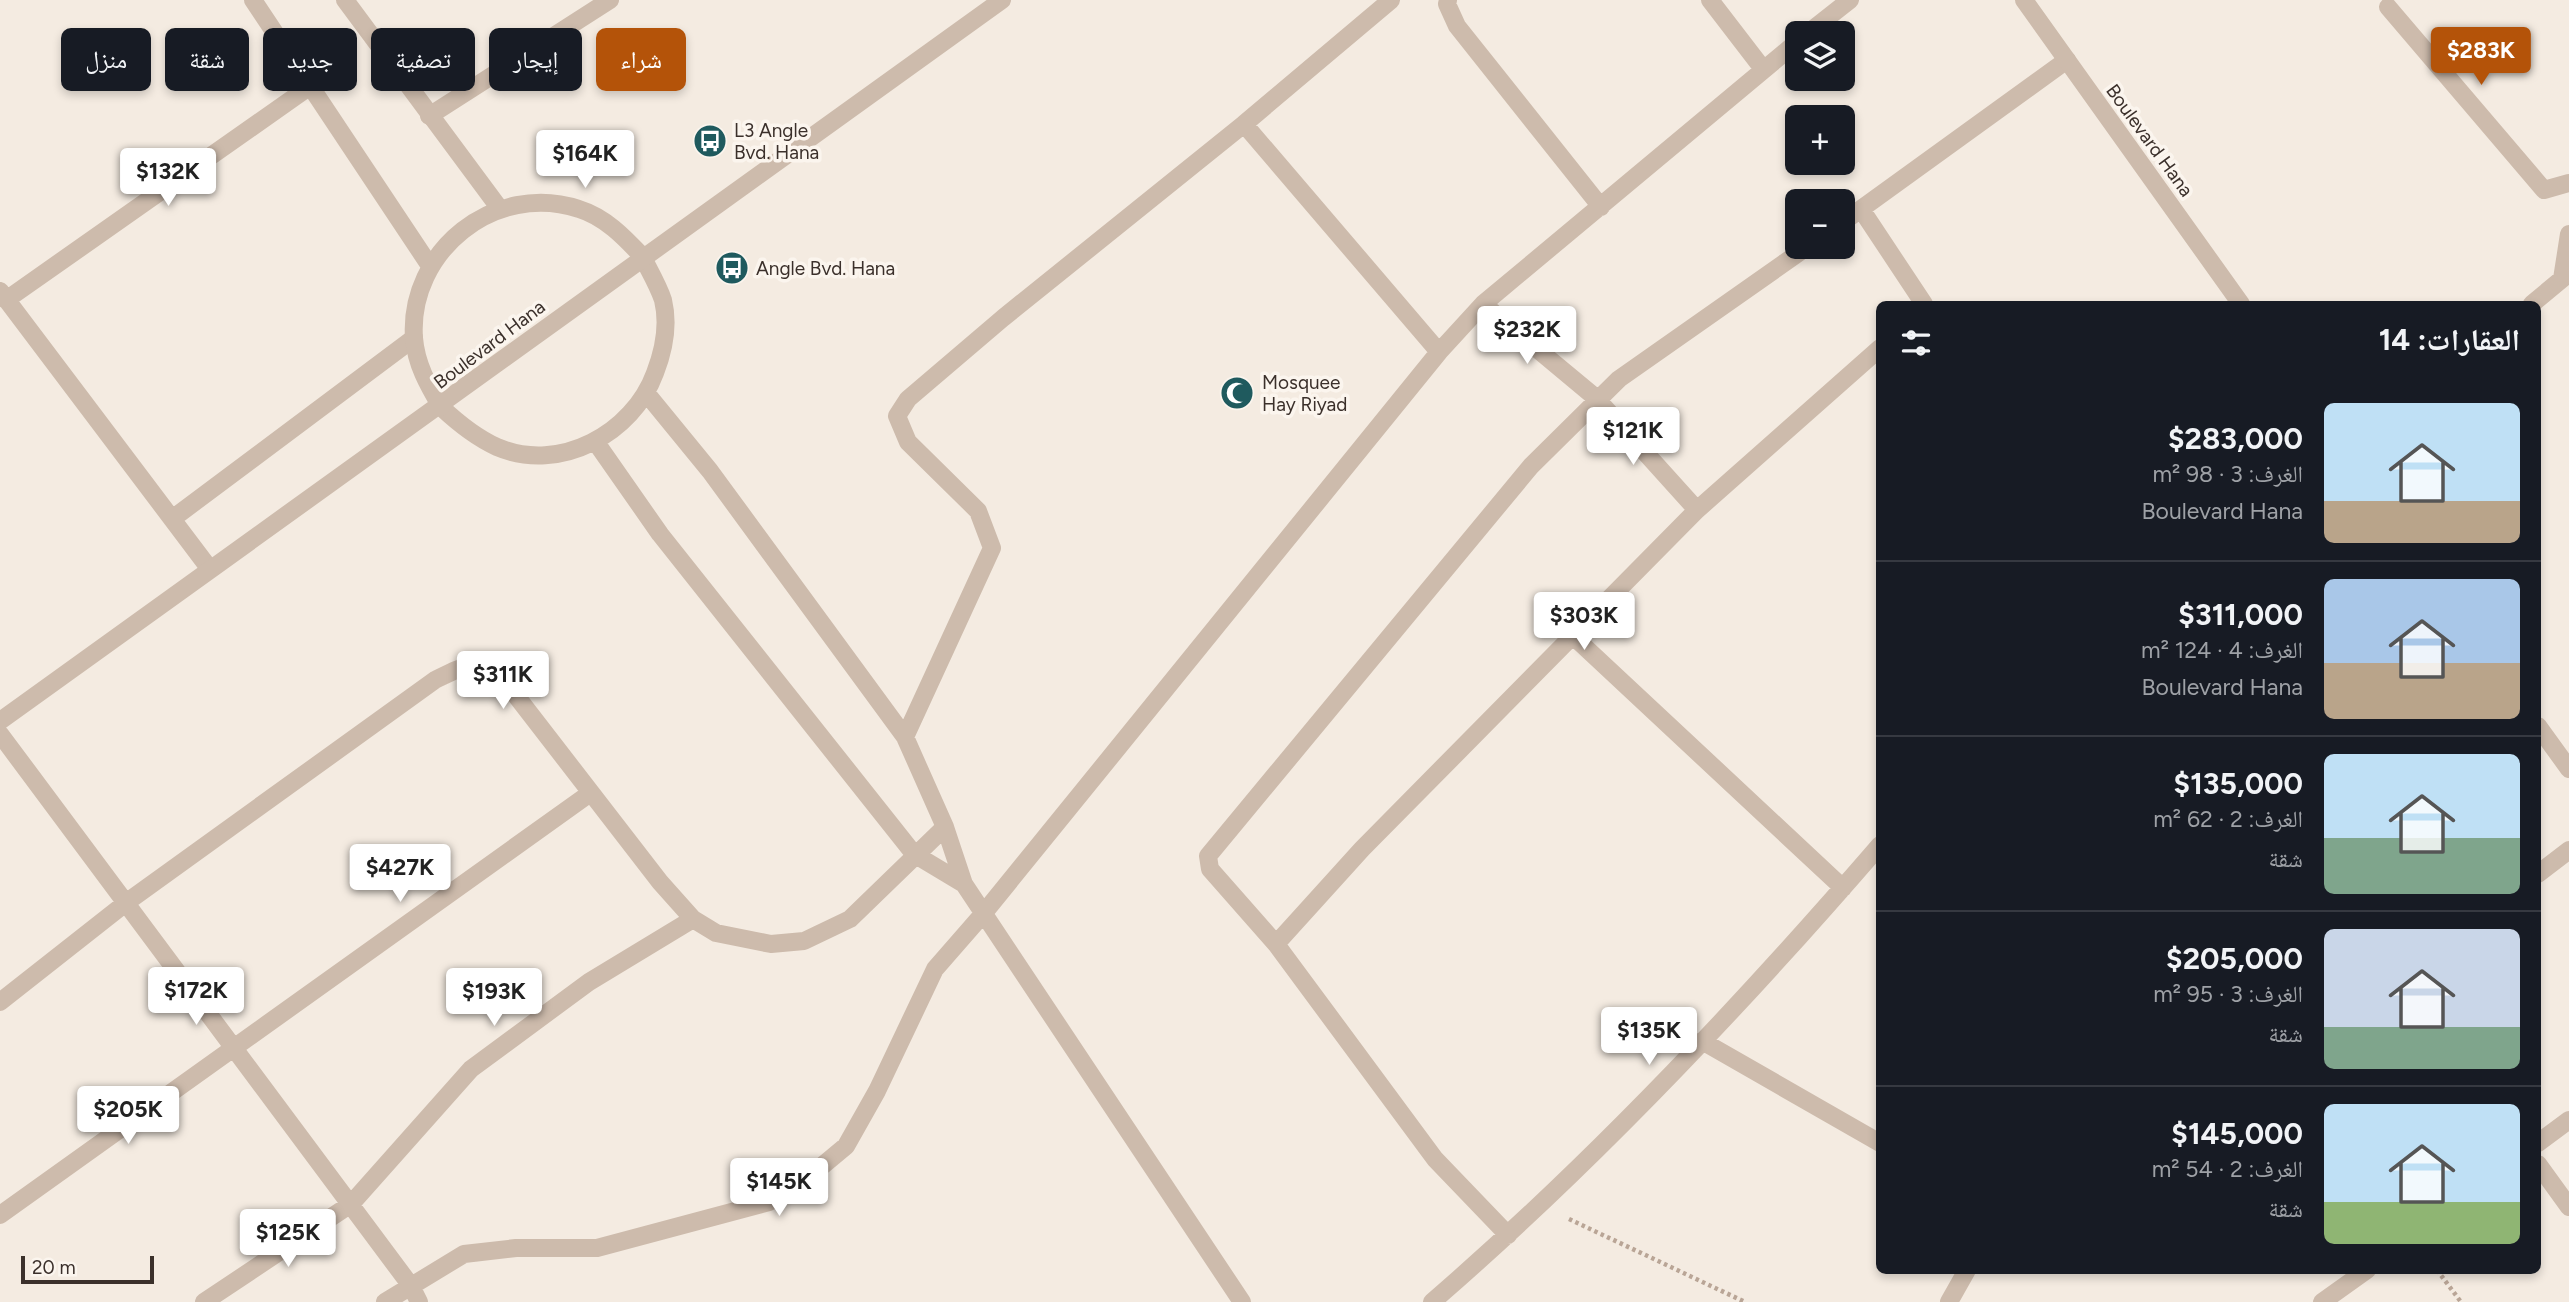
<!DOCTYPE html>
<html lang="ar">
<meta charset="utf-8">
<style>
:root{--surface:#171b24;--page:#20242c;--text:#f1f3f6;--muted:#9ea1a6;--line:#363941;--accent:#b45309}
body{margin:0;font-family:Figtree,"Noto Naskh Arabic",sans-serif;background:var(--page);color:var(--text);direction:rtl;height:100vh;display:flex;flex-direction:column;font-size:26px;white-space:nowrap}
*{box-sizing:border-box;margin:0}
p{font-size:23px;color:var(--muted)}
.icon{flex:none;width:38px;height:38px;fill:none;stroke:currentColor;stroke-width:2;stroke-linecap:round;stroke-linejoin:round}
.map{position:relative;flex:1;overflow:hidden;direction:ltr}
.panel{position:absolute;left:1876px;top:301px;width:665px;height:973px;display:flex;flex-direction:column;background:var(--surface);border-radius:10px;box-shadow:0 4px 10px #0003;direction:rtl}
.panel>*{flex:none}
.top-card{position:absolute;left:21px;top:28px;width:665px;height:63px;direction:rtl;display:flex;gap:14px}
.fabs{position:absolute;left:1785px;top:21px;display:grid;gap:14px}
.fabs a{display:grid;place-items:center;width:70px;height:70px;border-radius:10px;background:var(--surface);box-shadow:0 4px 10px #0003;font-size:35px}
.scale{position:absolute;left:21px;bottom:18px;width:133px;box-sizing:border-box;padding-left:7px;border:4px solid #3b302b;border-top:0;font-size:19px;line-height:24px;white-space:nowrap;color:#3b302b;-webkit-text-stroke:5px #fbf5ee;paint-order:stroke}
.price{position:absolute;translate:-50% -60px;padding:0 16px;border-radius:7px;background:#fff;color:#222;font-size:23px;line-height:46px;filter:drop-shadow(0 2px 4px #0008)}
.price::after{content:'';position:absolute;left:50%;top:42px;width:21px;height:16px;margin-left:-10px;background:inherit;clip-path:polygon(0 0,100% 0,50% 100%)}
.price.current{background:var(--accent);color:#fff}
ul{padding:0;list-style:none}
li{display:flex;align-items:center;gap:21px;height:175px;padding:0 21px}
li+li{border-top:2px solid var(--line)}
li span{display:grid;place-items:center;flex:none;width:196px;height:140px;border-radius:10px;color:#555}
li>.icon{margin-inline-start:auto}
span .icon{width:84px;height:84px;fill:#fffc;stroke-width:1}
li b{font-size:30px}
h2{display:flex;justify-content:space-between;align-items:center;height:84px;padding:0 21px;font-size:30px}
.pill{padding:0 24px;border-radius:10px;background:var(--surface);box-shadow:0 4px 10px #0003;font-size:24px;line-height:63px}
.pill.current{background:var(--accent);color:#fff}
.map>svg:first-child{display:block}
.lines{fill:none;stroke-linecap:round;stroke-linejoin:round}
.path{stroke:#b9a596;stroke-width:4.5;stroke-dasharray:3.5 3.5;stroke-linecap:butt}
.minor{stroke:#cdbbac;stroke-width:18}
.tertiary{stroke:#cdbbac;stroke-width:18}
.labels{text-anchor:middle;stroke-width:7;stroke-linejoin:round;paint-order:stroke}
.poi-label{font-size:19px;fill:#3b302b;stroke:#fbf5ee;text-anchor:start}
.street-label{font-size:19px;fill:#3b302b;stroke:#fbf5ee}
</style>
<div class="map">
<svg width="2569" height="1302" viewBox="0 0 2569 1302">
<rect width="100%" height="100%" fill="#f4ebe1"/>
<g class="lines">
<path class="path" d="M1569,1219L1745,1302
M2437,1270L2461,1302"/>
<path class="minor" d="M1448,0L1447,4L1457,26L1601,207
M1710,0L1763,69
M2388,7L2544,190L2569,183
M1808,33L1850,0
M429,116L610,0
M1244,124L1391,0
M1861,209L1924,304
M1843,222L2067,60
M0,291L209,568
M6,300L309,87
M1483,304L1596,398L1697,510
M2532,304L2562,279L2569,234
M441,407C458,423 475,437 497,447C560,474 633,433 655,373C664,350 669,325 663,300C658,285 649,270 642,256
M595,441L660,534L914,854L964,884L945,827L905,737L710,471L647,394
M172,519L414,338
M1573,636L1843,888
M0,734L411,1286L419,1302
M905,737L992,548L978,511L908,442L897,416L908,399L1003,318L1244,124L1439,352
M2538,874L2569,850
M964,884L1242,1302
M1276,944L1362,849L1697,510L1880,348
M0,1002L127,902L435,680C465,665 475,658 504,680L660,882L693,919L716,933L771,944L804,941L850,919L945,827
M1702,1041L1880,1143
M2538,1143L2569,1120
M2538,1164L2569,1207
M0,1215L589,794
M1508,1235L1435,1159L1276,944L1210,869L1208,856L1531,466L1619,379L1807,247
M204,1302L351,1204L471,1069L589,982L693,919
M385,1302L464,1254L516,1248H597L769,1202L816,1171L846,1146L877,1091L935,969L983,914L1439,352L1483,304L1797,42
M1432,1302C1593,1163 1741,1006 1880,845
M1949,1302L1967,1270
M2322,1302L2367,1270"/>
<path class="tertiary" d="M253,0L430,266
M345,0L500,209
M2024,0L2241,304
M441,407C428,385 416,364 414,338C408,251 495,181 579,209C605,217 624,237 642,256
M0,721L1002,0
M2538,726L2569,769"/>
</g>
<defs>
<symbol id="bus-disc" viewBox="-11 -11 22 22"><circle r="9.5" fill="#1f5a5e" stroke="#fbf5ee"/><path d="M-5-6H5V4H4V6H2V4H-2V6H-4V4H-5ZM-3.5-4V0h7V-4ZM-3.5 1.2v1.5H-2V1.2ZM2 1.2v1.5H3.5V1.2Z" fill="#fff"/></symbol>
<symbol id="mosque-disc" viewBox="-11 -11 22 22"><circle r="9.5" fill="#1f5a5e" stroke="#fbf5ee"/><path d="M3.5-4.9A6 6 0 1 0 3.5 4.9A5 5 0 1 1 3.5-4.9Z" fill="#fff"/></symbol>
</defs>
<g fill-rule="evenodd">
<use href="#bus-disc" x="691" y="122" width="38" height="38"/>
<use href="#bus-disc" x="713" y="249" width="38" height="38"/>
<use href="#mosque-disc" x="1218" y="374" width="38" height="38"/>
</g>
<g class="labels">
<g class="poi-label">
<text x="734" y="137">L3 Angle<tspan x="734" dy="22">Bvd. Hana</tspan></text>
<text x="756" y="275">Angle Bvd. Hana</text>
<text x="1262" y="389">Mosquee<tspan x="1262" dy="22">Hay Riyad</tspan></text>
</g>
<g class="street-label">
<text transform="translate(2150 140) rotate(54)" y="7">Boulevard Hana</text>
<text transform="translate(489 344) rotate(-37)" y="7">Boulevard Hana</text>
</g>
</g>
</svg>
<div class="fabs">
<a><svg class="icon" aria-label="layers" viewBox="0 0 24 24"><path d="M12 4l9 5-9 5-9-5zM3 14l9 5 9-5"/></svg></a>
<a>+</a>
<a>−</a>
</div>
<div class="scale">20 m</div>
<b class="price current" style="left:2481px;top:87px">$283K</b>
<b class="price" style="left:585px;top:190px">$164K</b>
<b class="price" style="left:168px;top:208px">$132K</b>
<b class="price" style="left:1527px;top:366px">$232K</b>
<b class="price" style="left:1633px;top:467px">$121K</b>
<b class="price" style="left:1584px;top:652px">$303K</b>
<b class="price" style="left:503px;top:711px">$311K</b>
<b class="price" style="left:400px;top:904px">$427K</b>
<b class="price" style="left:196px;top:1027px">$172K</b>
<b class="price" style="left:494px;top:1028px">$193K</b>
<b class="price" style="left:1649px;top:1067px">$135K</b>
<b class="price" style="left:128px;top:1146px">$205K</b>
<b class="price" style="left:779px;top:1218px">$145K</b>
<b class="price" style="left:288px;top:1269px">$125K</b>
<div class="top-card">
<a class="pill current">شراء</a>
<a class="pill">إيجار</a>
<a class="pill">تصفية</a>
<a class="pill">جديد</a>
<a class="pill">شقة</a>
<a class="pill">منزل</a>
</div>
<section class="panel">
<h2>العقارات: 14<svg class="icon" aria-label="filters" viewBox="0 0 24 24"><path d="M4 7h16M4 17h16"/><circle cx="9" cy="7" r="2"/><circle cx="15" cy="17" r="2"/></svg></h2>
<ul>
<li><span style="background:linear-gradient(#bfe0f5 70%,#b9a48a 0)"><svg class="icon" aria-label="home" viewBox="0 0 24 24"><path d="M3 11l9-7 9 7M6 9v11h12V9"/></svg></span><div><b>$283,000</b><p>الغرف: 3 · 98 m²</p><p>Boulevard Hana</p></div></li>
<li><span style="background:linear-gradient(#a9c7e8 60%,#b9a48a 0)"><svg class="icon" aria-label="home" viewBox="0 0 24 24"><path d="M3 11l9-7 9 7M6 9v11h12V9"/></svg></span><div><b>$311,000</b><p>الغرف: 4 · 124 m²</p><p>Boulevard Hana</p></div></li>
<li><span style="background:linear-gradient(#bfe0f5 60%,#7fa58c 0)"><svg class="icon" aria-label="home" viewBox="0 0 24 24"><path d="M3 11l9-7 9 7M6 9v11h12V9"/></svg></span><div><b>$135,000</b><p>الغرف: 2 · 62 m²</p><p>شقة</p></div></li>
<li><span style="background:linear-gradient(#c9d6e8 70%,#7fa58c 0)"><svg class="icon" aria-label="home" viewBox="0 0 24 24"><path d="M3 11l9-7 9 7M6 9v11h12V9"/></svg></span><div><b>$205,000</b><p>الغرف: 3 · 95 m²</p><p>شقة</p></div></li>
<li><span style="background:linear-gradient(#bfe0f5 70%,#8fb573 0)"><svg class="icon" aria-label="home" viewBox="0 0 24 24"><path d="M3 11l9-7 9 7M6 9v11h12V9"/></svg></span><div><b>$145,000</b><p>الغرف: 2 · 54 m²</p><p>شقة</p></div></li>
</ul>
</section>
</div>
